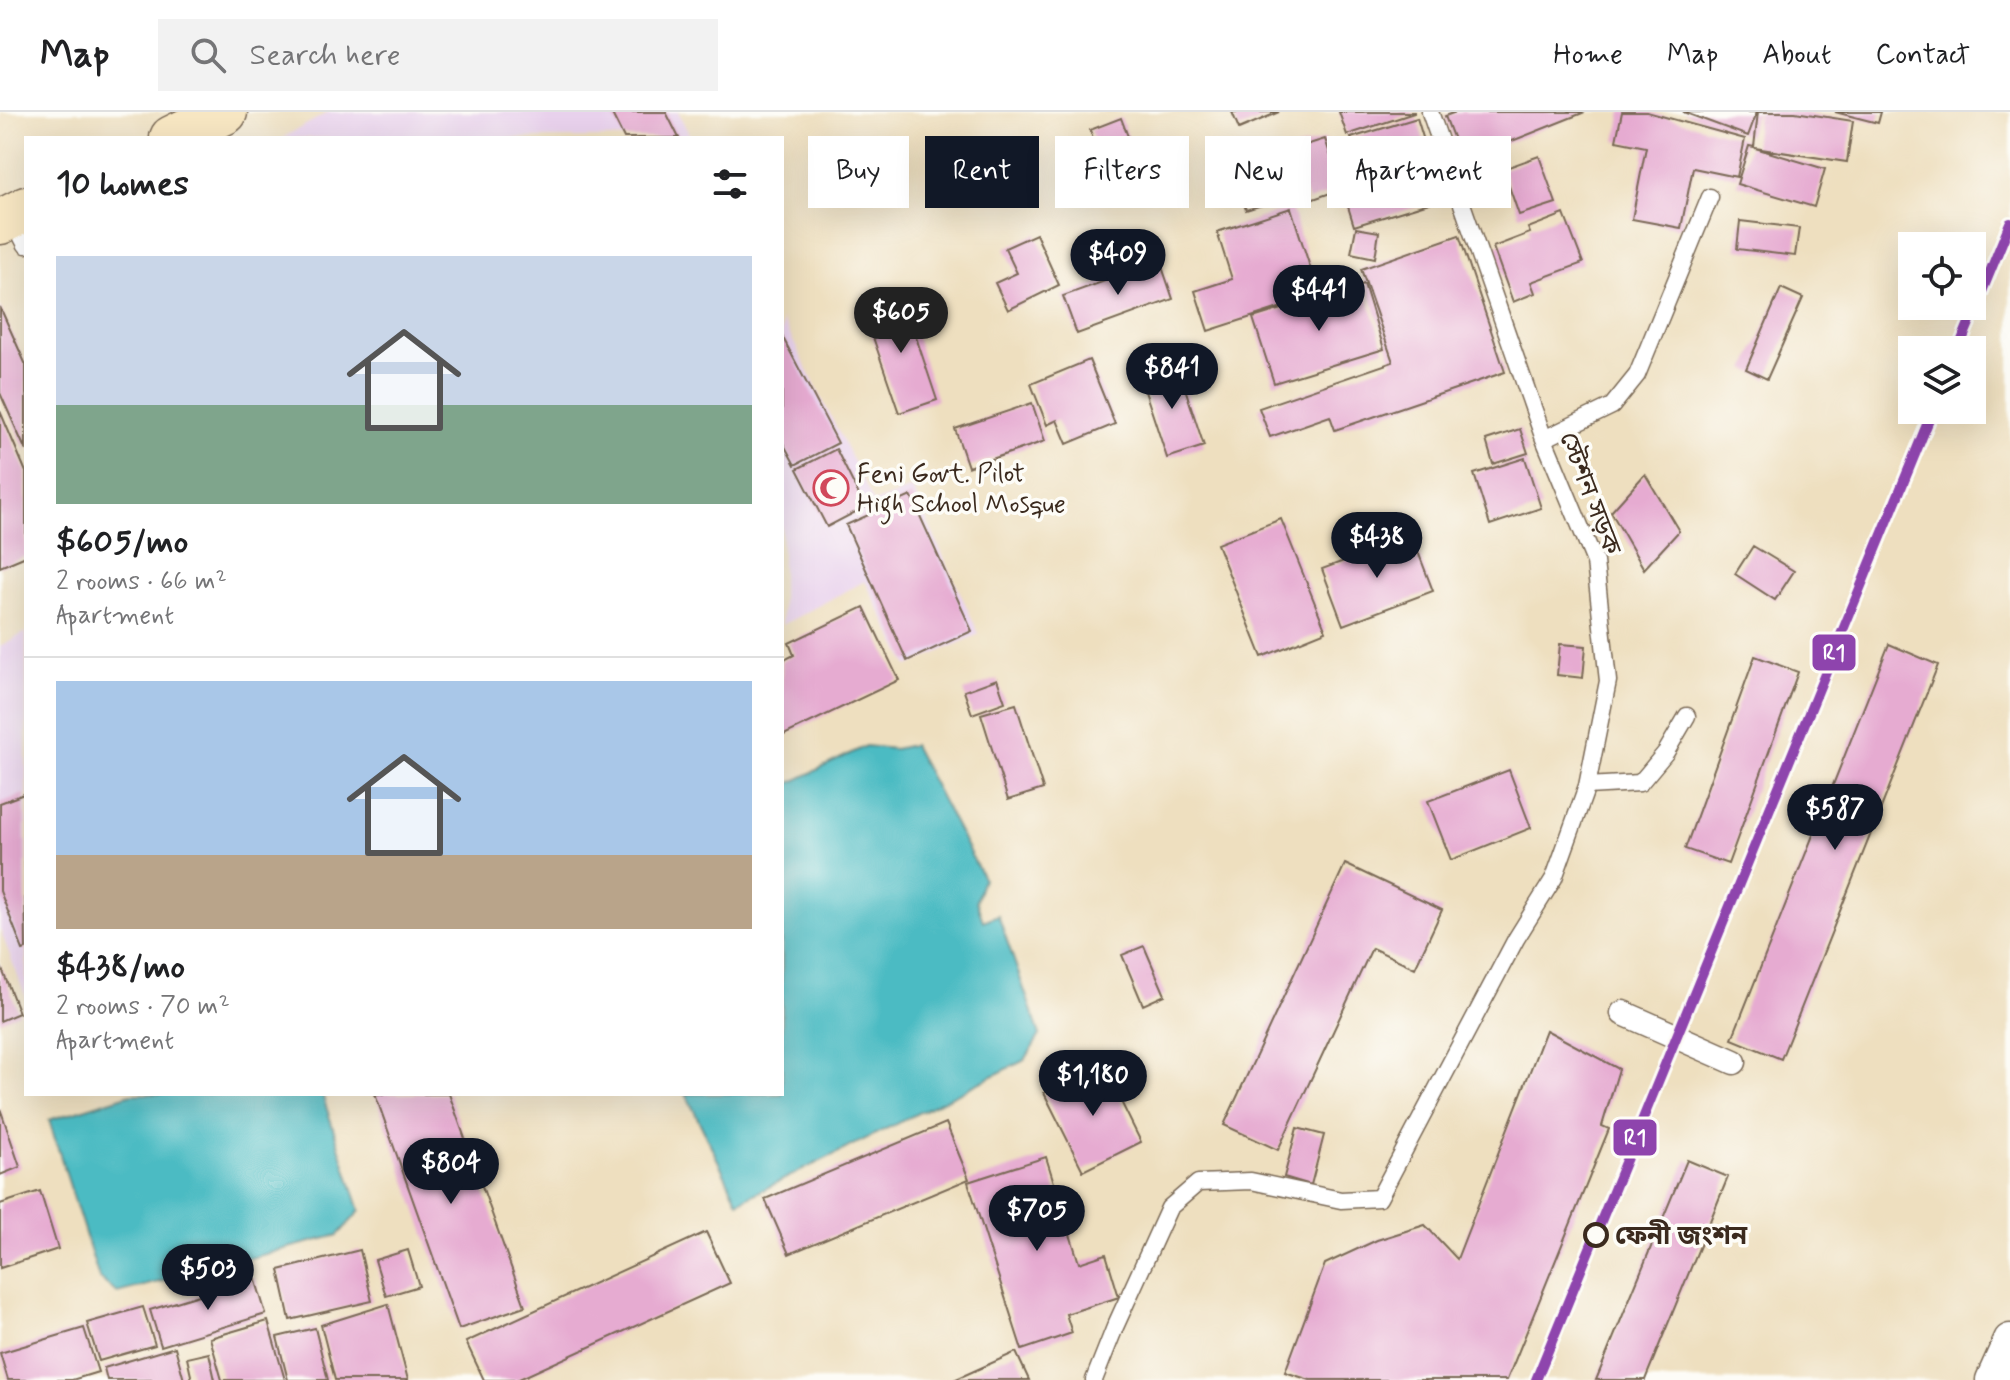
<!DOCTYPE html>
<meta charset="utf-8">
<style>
:root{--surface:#fff;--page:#f2f2f2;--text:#202124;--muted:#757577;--line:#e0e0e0;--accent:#111827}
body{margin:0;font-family:Mynerve,"Noto Sans Bengali",sans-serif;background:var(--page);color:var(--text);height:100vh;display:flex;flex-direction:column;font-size:30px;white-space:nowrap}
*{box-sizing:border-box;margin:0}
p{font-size:26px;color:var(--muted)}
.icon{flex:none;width:44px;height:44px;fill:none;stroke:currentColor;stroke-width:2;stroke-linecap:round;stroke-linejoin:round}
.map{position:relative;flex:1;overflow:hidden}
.side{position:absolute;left:24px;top:24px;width:760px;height:960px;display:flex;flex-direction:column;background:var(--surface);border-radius:0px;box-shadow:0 8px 32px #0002}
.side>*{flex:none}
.top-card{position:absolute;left:808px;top:24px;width:760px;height:72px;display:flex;gap:16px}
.fabs{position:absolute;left:1898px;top:120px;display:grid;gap:16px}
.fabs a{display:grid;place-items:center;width:88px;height:88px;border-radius:0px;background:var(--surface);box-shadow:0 8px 32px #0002;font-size:40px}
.price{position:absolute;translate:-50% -68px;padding:0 18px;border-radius:28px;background:var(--accent);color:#fff;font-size:26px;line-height:52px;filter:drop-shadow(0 2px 4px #0008)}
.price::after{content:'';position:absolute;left:50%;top:48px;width:24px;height:18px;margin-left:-12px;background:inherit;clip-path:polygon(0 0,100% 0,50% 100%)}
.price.current{background:#222;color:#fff}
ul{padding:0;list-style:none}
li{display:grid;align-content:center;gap:16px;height:424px;padding:0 32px}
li+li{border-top:2px solid var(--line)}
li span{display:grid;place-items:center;height:248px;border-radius:0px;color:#555}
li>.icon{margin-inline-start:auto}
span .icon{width:144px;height:144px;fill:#fffc;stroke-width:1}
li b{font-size:34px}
h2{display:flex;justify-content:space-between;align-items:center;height:96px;padding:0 32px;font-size:34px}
.tag{padding:0 28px;border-radius:0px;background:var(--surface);box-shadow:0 8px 32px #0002;font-size:28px;line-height:72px}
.tag.current{background:var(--accent);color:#fff}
header{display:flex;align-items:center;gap:48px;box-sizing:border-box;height:112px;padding:0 40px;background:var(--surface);border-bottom:2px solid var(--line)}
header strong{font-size:38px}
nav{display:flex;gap:44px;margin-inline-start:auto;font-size:28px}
.search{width:560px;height:72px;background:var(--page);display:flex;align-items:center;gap:20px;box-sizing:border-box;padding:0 28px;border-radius:0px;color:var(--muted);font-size:30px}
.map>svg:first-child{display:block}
.built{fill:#e9d2ed}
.water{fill:#4cbbc3;stroke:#447270;stroke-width:2}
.building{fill:#e6abd1}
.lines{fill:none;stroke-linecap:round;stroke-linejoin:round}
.service-casing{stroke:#7a6956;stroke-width:19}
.pedestrian-casing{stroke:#7a6956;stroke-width:27}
.minor-casing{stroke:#7a6956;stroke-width:35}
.secondary-casing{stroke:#7a6956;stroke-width:47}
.service{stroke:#fff;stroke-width:16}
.pedestrian{stroke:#fff;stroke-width:24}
.minor{stroke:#fff;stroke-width:32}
.secondary{stroke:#f8e7c3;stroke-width:44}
.rail-1-casing{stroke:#fdfcf7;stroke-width:16}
.rail-1{stroke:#8e44ad;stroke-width:10}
.stop-dot{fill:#fdfcf7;stroke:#3b2a1e;stroke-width:4}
.labels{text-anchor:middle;stroke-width:7;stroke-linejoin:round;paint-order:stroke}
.poi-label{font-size:26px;fill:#3b2a1e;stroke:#fdfcf7;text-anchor:start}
.street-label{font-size:26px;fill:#3b2a1e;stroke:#fdfcf7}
.stop-label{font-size:26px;font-weight:bold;fill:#3b2a1e;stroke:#fdfcf7;text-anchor:start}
.line-badge{stroke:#fdfcf7;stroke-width:3}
.badge-label{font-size:22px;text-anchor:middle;font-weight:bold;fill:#fff}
</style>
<header>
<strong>Map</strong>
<div class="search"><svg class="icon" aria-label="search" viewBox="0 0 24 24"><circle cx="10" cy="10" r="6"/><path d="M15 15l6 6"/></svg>Search here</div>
<nav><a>Home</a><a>Map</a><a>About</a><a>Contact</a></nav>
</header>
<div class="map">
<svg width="2010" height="1268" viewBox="0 0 2010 1268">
<rect width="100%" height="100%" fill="#fdfcf7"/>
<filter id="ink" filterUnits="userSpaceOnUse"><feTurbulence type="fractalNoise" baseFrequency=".0125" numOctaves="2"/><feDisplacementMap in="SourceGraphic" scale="16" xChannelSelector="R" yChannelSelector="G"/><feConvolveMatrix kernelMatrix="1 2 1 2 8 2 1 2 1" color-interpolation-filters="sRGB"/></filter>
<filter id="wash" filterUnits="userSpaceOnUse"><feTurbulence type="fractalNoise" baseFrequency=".006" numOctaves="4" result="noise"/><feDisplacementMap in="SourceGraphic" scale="32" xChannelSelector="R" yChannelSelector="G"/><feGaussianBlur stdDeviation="1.8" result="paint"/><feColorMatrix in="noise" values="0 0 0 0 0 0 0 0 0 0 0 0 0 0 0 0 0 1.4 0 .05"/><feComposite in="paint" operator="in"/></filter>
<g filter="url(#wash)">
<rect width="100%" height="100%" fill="#eedfbf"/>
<path class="built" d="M329,0H678L691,26H282Z
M782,207L874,391L912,376L979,522L908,554L865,469L782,513Z
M26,520V886L0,817V534Z"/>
<path class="water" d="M913,633L983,766L976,789L983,809L998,803L1040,923L1025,948L738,1090L686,982H782V675L866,634L894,637Z
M131,982H322L360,1099L338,1123L117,1181L99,1166L49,1008Z"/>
<g id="blocks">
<path class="building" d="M611,0H666L679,26H624Z
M1232,0H1279L1239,17Z
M1339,0H1414V1L1347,23Z
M1456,0H1585L1462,49L1445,4Z
M1622,0H1647L1745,27L1737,65L1693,56L1681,116L1632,107L1646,35L1616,29Z
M1683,0H1757L1748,24Z
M1758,0H1795L1853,9L1847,50L1755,36L1825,57L1814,95L1737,72L1749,34L1754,35Z
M1835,0H1881L1878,11Z
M1121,6L1133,38L1101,49L1090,18Z
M1417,6L1429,45L1363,65L1351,26Z
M1325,27L1342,77L1308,89L1290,38Z
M1539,44L1556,91L1519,103L1503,57Z
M1430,48L1442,87L1354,114L1342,75Z
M1265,49L1278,88L1246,98L1233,59Z
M1291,96L1319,183L1208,219L1195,179L1232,167L1217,120Z
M1564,102L1583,151L1531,170L1535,181L1513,190L1493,135L1530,121L1528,116Z
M1740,109L1799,116L1795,144L1737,137Z
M1356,116L1379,120L1375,146L1351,141Z
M1036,122L1059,173L1008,198L995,171L1017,161L1005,136Z
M1459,123L1505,260L1335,318L1330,304L1270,325L1259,296L1393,250L1361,157Z
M1160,149L1173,187L1077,222L1063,184Z
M1364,172L1384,237L1274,271L1253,206Z
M1781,176L1803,186L1767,267L1746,257Z
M903,186L937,288L899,301L864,199Z
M0,195L26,253V339L0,281Z
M782,224L838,331L795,353L782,329Z
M1089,248L1115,312L1067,332L1057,308L1047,313L1031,272Z
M1177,252L1204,334L1167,346L1140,264Z
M1032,291L1045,329L968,355L955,317Z
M0,299L26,360V444L0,455Z
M1520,317L1528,341L1493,352L1486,328Z
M836,337L865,395L827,415L797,357Z
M1525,346L1541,396L1490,413L1474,362Z
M1645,362L1679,419L1644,457L1611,400Z
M911,384L972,519L907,549L846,413Z
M1281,407L1326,519L1262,545L1217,432Z
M1412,424L1433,479L1343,513L1322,457Z
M1753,434L1794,459L1775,488L1735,462Z
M864,495L899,568L782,624V549L794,543L789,531Z
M1560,532L1586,534L1583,566L1557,563Z
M1889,532L1938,553L1781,947L1732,927Z
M1755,544L1798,560L1728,752L1685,737Z
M997,567L1005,590L972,602L964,579Z
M1016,592L1043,677L1008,688L981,602Z
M1509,658L1531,716L1451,748L1428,689Z
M24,682L26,837L23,838L0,779V691Z
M1345,752L1442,798L1415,856L1372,836L1278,1038L1224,1013Z
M1144,834L1165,883L1143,893L1122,843Z
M0,852L19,901L0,909Z
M1546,918L1619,957L1602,1014L1609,1017L1507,1268H1310L1285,1260L1325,1152L1377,1128L1425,1113L1457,1147Z
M1103,953L1141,1030L1083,1059L1044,981Z
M375,982H449L525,1194L459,1217Z
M0,996L20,1055L0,1063Z
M946,1011L969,1067L789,1142L765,1087Z
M1297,1016L1324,1023L1311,1073L1284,1065Z
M1046,1045L1079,1151L1106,1142L1119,1185L1066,1202L1072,1221L1022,1238L968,1070Z
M1687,1048L1728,1065L1645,1268H1596Z
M40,1079L58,1137L0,1156V1092Z
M706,1120L730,1171L517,1268H484L466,1230Z
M360,1138L372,1189L290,1208L279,1158Z
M408,1138L419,1174L386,1184L375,1148Z
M255,1166L266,1202L161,1234L150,1198Z
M388,1192L408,1268H335L321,1213Z
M143,1195L155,1233L99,1249L87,1211Z
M268,1209L285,1268H222L210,1226Z
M84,1216L98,1260L72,1268H8L0,1241Z
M315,1216L328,1268H288L277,1225Z
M175,1235L184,1268H107L104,1256Z
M1016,1240L1029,1268H954Z
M209,1241L215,1268H192L187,1246Z"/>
</g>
</g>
<g filter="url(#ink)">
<use href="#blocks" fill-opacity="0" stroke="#7a6956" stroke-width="2"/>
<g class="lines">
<defs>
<path id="service" d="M12,106L26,133
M1544,327L1612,294L1637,263L1710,85
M1587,674L1640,671L1666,640L1687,604
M1094,1268L1115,1215L1169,1096L1198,1071L1251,1069L1341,1088L1379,1086L1516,827L1554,766L1587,674L1608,569L1595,450L1544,327L1430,0"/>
<path id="pedestrian" d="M1623,901L1734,950"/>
<path id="minor" d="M1992,1268L2010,1228"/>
<path id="secondary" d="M172,26L225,0
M0,110L26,97"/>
</defs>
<use href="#service" class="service-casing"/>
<use href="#pedestrian" class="pedestrian-casing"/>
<use href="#minor" class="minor-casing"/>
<use href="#secondary" class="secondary-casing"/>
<use href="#service" class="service"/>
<use href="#pedestrian" class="pedestrian"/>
<use href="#minor" class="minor"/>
<use href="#secondary" class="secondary"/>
<defs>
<path id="rail-1" d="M1958,238L2010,111
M1536,1268L1933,298"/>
</defs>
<use href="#rail-1" class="rail-1-casing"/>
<use href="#rail-1" class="rail-1"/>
</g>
</g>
<defs>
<symbol id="mosque-ring" viewBox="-11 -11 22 22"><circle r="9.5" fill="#fdfcf7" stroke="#d1495b" stroke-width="1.5"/><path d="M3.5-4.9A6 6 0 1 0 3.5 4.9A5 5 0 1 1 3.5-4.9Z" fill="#d1495b"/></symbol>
</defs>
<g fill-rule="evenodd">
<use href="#mosque-ring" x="811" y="356" width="40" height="40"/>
</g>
<circle class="stop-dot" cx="1596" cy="1123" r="11"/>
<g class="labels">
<g class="poi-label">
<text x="857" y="370">Feni Govt. Pilot<tspan x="857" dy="30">High School Mosque</tspan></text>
</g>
<g class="street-label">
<text transform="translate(1591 381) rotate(69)" y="9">স্টেশন সড়ক</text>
</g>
<g class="stop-label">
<text x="1615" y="1132">ফেনী জংশন</text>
</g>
</g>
<g class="line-badge">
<rect x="1811" y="521" width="46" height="39" rx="8" fill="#8e44ad"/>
<rect x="1612" y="1006" width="46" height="39" rx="8" fill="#8e44ad"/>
</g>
<g class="badge-label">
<text x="1834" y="548">R1</text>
<text x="1635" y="1033">R1</text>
</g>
</svg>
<div class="fabs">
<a><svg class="icon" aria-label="locate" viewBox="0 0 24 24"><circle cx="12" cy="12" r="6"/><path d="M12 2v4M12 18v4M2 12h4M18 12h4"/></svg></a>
<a><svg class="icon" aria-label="layers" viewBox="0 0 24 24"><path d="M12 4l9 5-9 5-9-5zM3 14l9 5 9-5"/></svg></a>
</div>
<b class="price" style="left:1118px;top:185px">$409</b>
<b class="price" style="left:1319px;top:221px">$441</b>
<b class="price current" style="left:901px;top:243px">$605</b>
<b class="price" style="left:1172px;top:299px">$841</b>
<b class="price" style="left:1377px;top:468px">$438</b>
<b class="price" style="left:1835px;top:740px">$587</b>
<b class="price" style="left:1093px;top:1006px">$1,180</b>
<b class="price" style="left:451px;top:1094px">$804</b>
<b class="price" style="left:1037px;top:1141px">$705</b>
<b class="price" style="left:208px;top:1200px">$503</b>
<div class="top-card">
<a class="tag">Buy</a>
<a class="tag current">Rent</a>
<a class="tag">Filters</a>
<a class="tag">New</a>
<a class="tag">Apartment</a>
</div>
<section class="side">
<h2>10 homes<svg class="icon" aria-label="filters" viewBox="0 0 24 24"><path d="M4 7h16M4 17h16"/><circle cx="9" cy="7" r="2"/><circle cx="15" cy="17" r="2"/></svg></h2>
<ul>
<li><span style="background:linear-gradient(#c9d6e8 60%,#7fa58c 0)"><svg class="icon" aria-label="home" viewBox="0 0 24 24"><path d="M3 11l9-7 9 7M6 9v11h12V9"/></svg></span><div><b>$605/mo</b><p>2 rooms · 66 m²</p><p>Apartment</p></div></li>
<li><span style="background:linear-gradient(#a9c7e8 70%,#b9a48a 0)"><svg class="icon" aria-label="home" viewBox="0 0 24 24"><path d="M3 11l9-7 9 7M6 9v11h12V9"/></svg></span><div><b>$438/mo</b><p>2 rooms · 70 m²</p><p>Apartment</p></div></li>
</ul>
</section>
</div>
